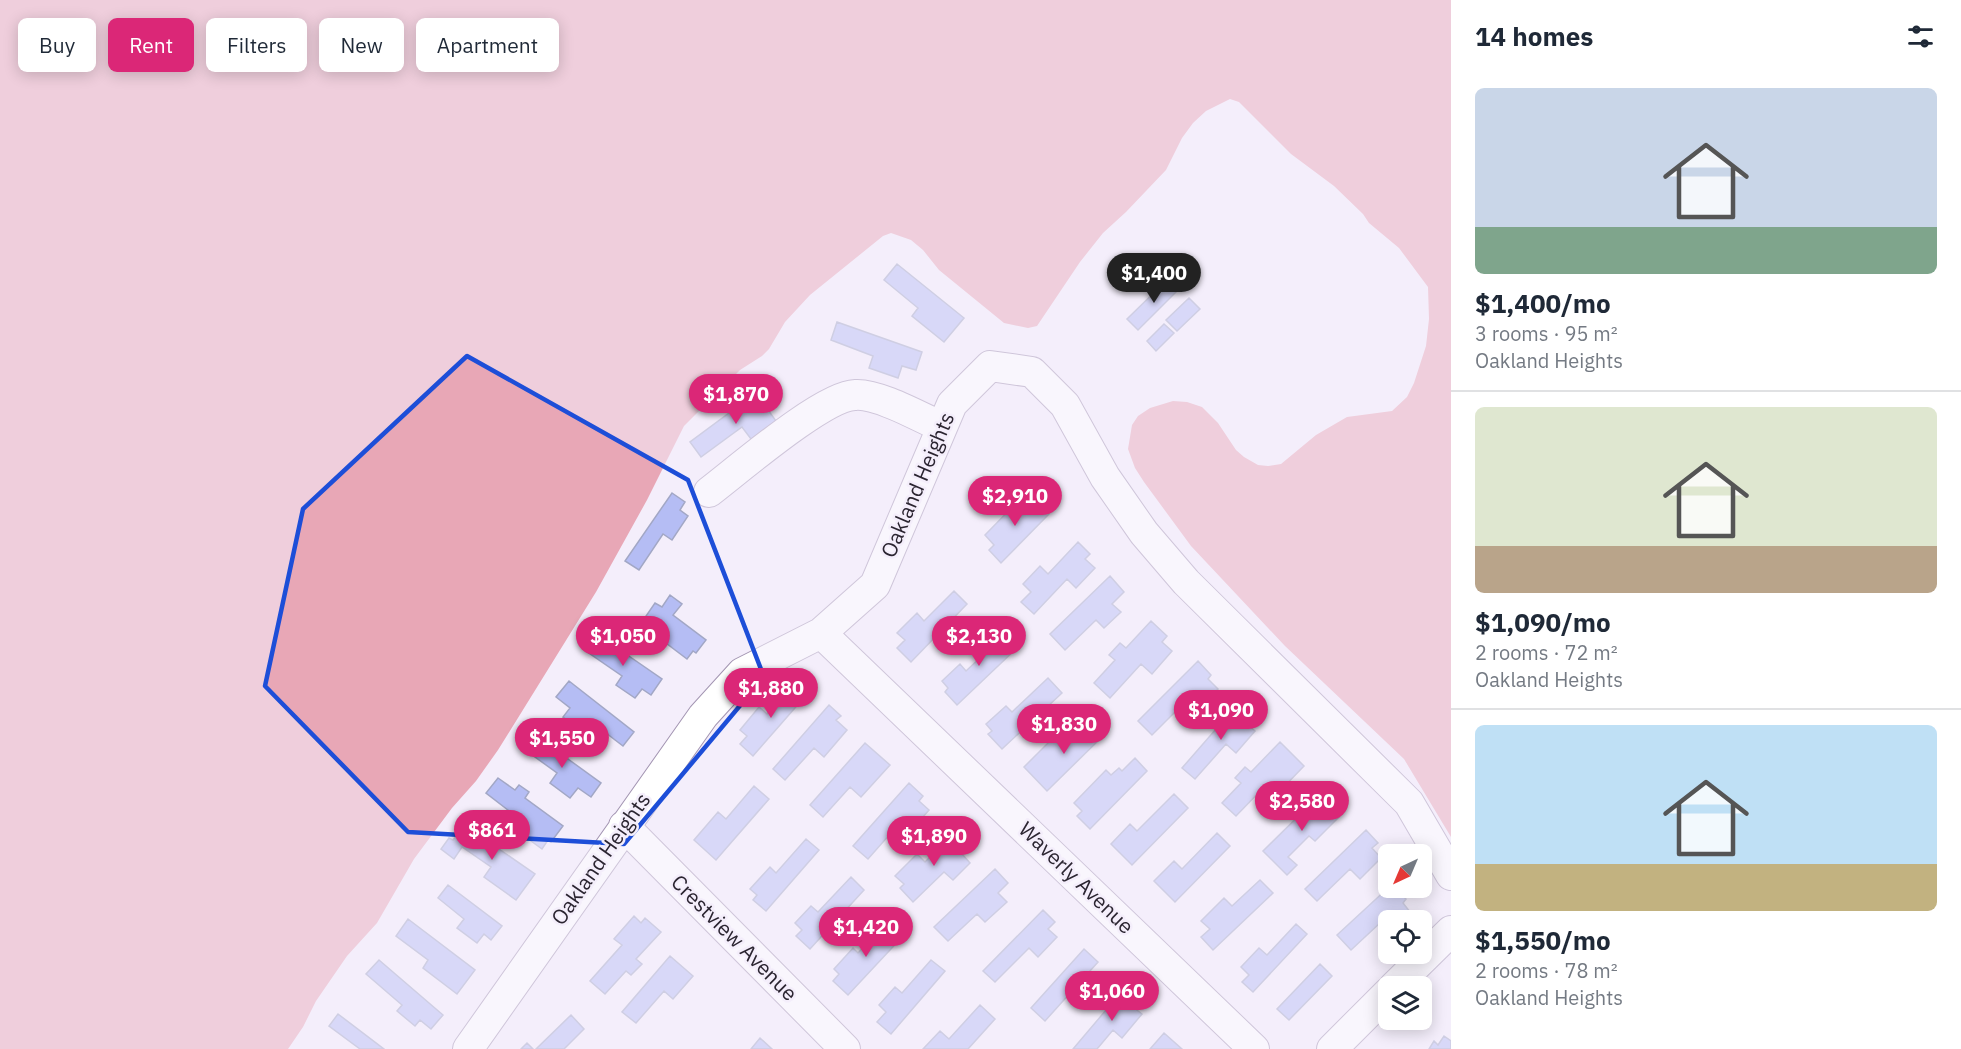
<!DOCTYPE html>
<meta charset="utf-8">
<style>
:root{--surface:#fff;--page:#f2f2f3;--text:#1f2937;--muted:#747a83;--line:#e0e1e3;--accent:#db2777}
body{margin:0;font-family:"IBM Plex Sans",sans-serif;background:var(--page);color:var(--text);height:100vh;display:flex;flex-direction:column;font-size:22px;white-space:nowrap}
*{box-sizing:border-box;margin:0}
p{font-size:20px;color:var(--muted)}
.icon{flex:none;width:33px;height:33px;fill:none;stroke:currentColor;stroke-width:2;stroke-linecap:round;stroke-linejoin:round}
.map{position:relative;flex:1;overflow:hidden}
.drawer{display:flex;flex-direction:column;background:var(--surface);width:510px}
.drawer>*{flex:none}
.guide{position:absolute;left:18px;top:18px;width:570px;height:54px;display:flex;gap:12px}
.needle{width:39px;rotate:224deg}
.tools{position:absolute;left:1378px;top:844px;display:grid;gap:12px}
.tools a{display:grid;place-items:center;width:54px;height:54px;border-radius:9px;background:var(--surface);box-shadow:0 3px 15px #0003;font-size:30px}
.price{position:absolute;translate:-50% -51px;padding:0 14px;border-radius:21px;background:var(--accent);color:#fff;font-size:20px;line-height:39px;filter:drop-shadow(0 2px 3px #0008)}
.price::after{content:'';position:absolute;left:50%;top:36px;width:18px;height:14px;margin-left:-9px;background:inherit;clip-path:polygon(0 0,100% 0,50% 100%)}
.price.selected{background:#222;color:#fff}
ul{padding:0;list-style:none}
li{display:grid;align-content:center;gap:12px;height:318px;padding:0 24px}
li+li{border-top:2px solid var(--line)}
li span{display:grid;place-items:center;height:186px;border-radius:9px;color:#555}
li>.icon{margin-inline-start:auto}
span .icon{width:108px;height:108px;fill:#fffc;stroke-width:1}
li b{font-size:26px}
h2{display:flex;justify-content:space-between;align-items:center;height:72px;padding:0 24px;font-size:26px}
.tag{padding:0 21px;border-radius:9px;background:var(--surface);box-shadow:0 3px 15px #0003;font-size:21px;line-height:54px}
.tag.selected{background:var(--accent);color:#fff}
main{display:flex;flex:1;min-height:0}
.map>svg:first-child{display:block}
.forest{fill:#e8a7b6}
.building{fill:#b5bdf4;stroke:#a2a7c5;stroke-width:1.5}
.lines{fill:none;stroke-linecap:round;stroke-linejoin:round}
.minor-casing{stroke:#a395b2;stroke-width:32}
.minor{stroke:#fff;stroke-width:30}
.marked{fill:none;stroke:#1d4ed8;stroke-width:4.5;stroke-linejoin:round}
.labels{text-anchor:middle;stroke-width:5;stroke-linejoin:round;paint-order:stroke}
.street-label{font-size:21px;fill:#2b2531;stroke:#f4eefb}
</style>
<main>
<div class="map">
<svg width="1451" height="1049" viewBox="0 0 1451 1049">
<rect width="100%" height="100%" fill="#f4eefb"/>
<path class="forest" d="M0,0H1451V837L1404,759L1285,646L1191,546L1144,482L1135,468L1128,449L1132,425L1138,416L1150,408L1173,401L1187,402L1202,407L1218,423L1236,450L1244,457L1258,465L1268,466L1281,464L1316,435L1347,417L1392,411L1407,397L1414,383L1426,346L1429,319L1428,287L1399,248L1369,223L1363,214L1334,186L1291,154L1239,102L1230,99L1206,111L1193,123L1182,138L1166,170L1126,212L1103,233L1080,262L1037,326L1028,328L1004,323L939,270L923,250L911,240L891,233L883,236L810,295L785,322L769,349L762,356L740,370L684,426L647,500L596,592L498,750L476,781L452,808L414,859L377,923L347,956L316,1001L303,1027L288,1049H0Z"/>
<path class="building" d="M897,264L964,318L944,342L912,316L918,308L884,280Z
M1170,277L1180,288L1138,330L1127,319Z
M1189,298L1200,309L1177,331L1166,320Z
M837,322L922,352L916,370L902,366L898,378L869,368L873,356L831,340Z
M1164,324L1174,333L1156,351L1147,341Z
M756,393L776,421L751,439L742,427L701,457L690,442Z
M672,493L685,502L680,510L688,516L672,540L663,534L639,570L625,561Z
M1024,495L1033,505L1037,501L1049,514L1001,563L989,550L994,545L985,535Z
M1078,542L1090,554L1085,559L1095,568L1076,588L1067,579L1034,614L1021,602L1031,592L1023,584L1040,566L1048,574Z
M1110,576L1124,592L1112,604L1121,612L1104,628L1096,620L1065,650L1050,634Z
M954,591L967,604L911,662L897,648L905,640L897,633L917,613L924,621Z
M670,595L682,604L673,615L706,640L696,653L693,651L687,659L662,640L667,632L646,616L655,603L662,607Z
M1151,621L1167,636L1162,642L1172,651L1152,674L1141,664L1110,698L1094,683L1115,660L1109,655L1120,643L1126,648Z
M594,632L662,679L651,695L642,689L635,698L616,685L622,676L583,649Z
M991,632L999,641L1005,634L1018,647L957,705L945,692L948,688L942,681L960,664L966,671L983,655L975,647Z
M1198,661L1211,675L1208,679L1218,689L1195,712L1185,702L1152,735L1138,721Z
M1048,678L1062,693L1002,749L988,734L992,731L986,724L1006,706L1012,712Z
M569,681L634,732L623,746L602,730L593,740L563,717L570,708L556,697Z
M795,681L808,693L753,756L740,744L747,736L740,730L759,707L767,714Z
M829,705L841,716L836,720L847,730L824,757L814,748L785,780L773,769Z
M1237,705L1251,717L1246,723L1255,731L1236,753L1226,744L1195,779L1182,768Z
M1093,717L1107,732L1047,791L1024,767L1053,738L1062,748Z
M535,735L548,744L552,740L560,747L557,751L601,783L591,797L578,788L570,798L550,783L557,773L524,749Z
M1280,742L1304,766L1278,793L1268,783L1236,816L1222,803L1241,783L1235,778L1245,767L1251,772Z
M865,743L890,765L861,797L850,787L823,817L810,805Z
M1135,758L1147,771L1090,829L1077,816L1082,811L1074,803L1106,770L1111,775L1119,768L1122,771Z
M498,778L515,790L519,785L529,792L525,798L563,826L551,842L548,840L542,849L516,830L522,821L486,793Z
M909,783L923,796L919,801L929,810L908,834L898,825L868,859L853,846Z
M754,786L769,799L716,860L694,840L718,812L726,819Z
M1323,792L1338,807L1333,811L1339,817L1315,841L1309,836L1288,857L1297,865L1287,875L1263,851Z
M1174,794L1188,808L1132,865L1111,844L1130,824L1137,831Z
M465,824L487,840L490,835L503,844L499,849L535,874L516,900L484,877L491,867L462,847L454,859L441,849L449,838L453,840Z
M957,830L971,844L962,854L970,863L953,880L944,872L913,902L900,888L904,884L895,876L917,854L925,862Z
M1366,830L1378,843L1372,848L1381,858L1360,879L1350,869L1317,901L1305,889Z
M1217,833L1230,846L1175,902L1154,881L1174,861L1182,869Z
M806,839L819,850L766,911L753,900L757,895L750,889L770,867L776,873Z
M995,869L1008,883L998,893L1007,902L985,922L977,914L948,941L934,927Z
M851,877L864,890L810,949L796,936L802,930L795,923L811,906L818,912Z
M1260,880L1273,893L1213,950L1201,937L1210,929L1201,921L1224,898L1232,906Z
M448,885L502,926L491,940L484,934L477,943L457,928L464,919L438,898Z
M1389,887L1395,888L1406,899L1403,903L1410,912L1400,921H1389L1388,932L1380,923L1351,950L1337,935Z
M1043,910L1055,922L1048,929L1057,937L1038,957L1029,948L995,982L983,971Z
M634,916L641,923L645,918L661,932L636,959L642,964L631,975L626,971L605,994L590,981L622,945L614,939Z
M408,919L475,970L457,994L423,968L428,960L396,936Z
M889,920L904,935L848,995L833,981L839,974L834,969L853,948L858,953Z
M1296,924L1307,934L1253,992L1242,982L1249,975L1241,967L1259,948L1267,955Z
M1084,949L1098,962L1045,1021L1031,1008Z
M670,956L693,976L673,999L664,991L636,1023L622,1012Z
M379,960L443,1015L431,1029L420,1020L415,1026L397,1011L402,1005L366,974Z
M931,960L945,971L891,1034L877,1022L886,1012L879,1005L895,987L902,993Z
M1320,964L1332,976L1289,1020L1277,1009Z
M1123,990L1137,1001L1133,1007L1142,1014L1122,1038L1113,1030L1097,1049H1073Z
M980,1005L995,1019L968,1049H923L940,1031L949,1039Z
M338,1014L384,1049H360L329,1026Z
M571,1015L584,1029L564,1049H536Z
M1164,1033L1182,1049H1150Z
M1444,1036L1451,1041V1049H1429L1434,1041L1438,1045Z
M760,1038L772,1049H751Z
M527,1043L533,1049H521Z"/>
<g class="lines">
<defs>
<path id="minor" d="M709,492C738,470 823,396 855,395C877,393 920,417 942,427
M821,633L1254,1049
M624,826L845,1049
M1394,987L1451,931
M468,1049L703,716L742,673L821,633L875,585L952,404L990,366L1032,372L1065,405L1105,477L1144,533L1186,582L1409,803L1451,875
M1332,1049L1389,992"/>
</defs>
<use href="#minor" class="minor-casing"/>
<use href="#minor" class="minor"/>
</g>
<path d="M0 0H1451V1049H0ZM467,356L688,480L764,677L624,844L408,832L265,686L303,509Z" fill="#f4eefb" fill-opacity=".55" fill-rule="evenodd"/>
<path class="marked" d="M467,356L688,480L764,677L624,844L408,832L265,686L303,509Z"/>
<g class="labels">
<g class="street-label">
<text transform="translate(918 485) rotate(-67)" y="7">Oakland Heights</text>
<text transform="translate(601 859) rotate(-55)" y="7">Oakland Heights</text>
<text transform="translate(1076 878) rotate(44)" y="7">Waverly Avenue</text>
<text transform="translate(734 938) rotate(45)" y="7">Crestview Avenue</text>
</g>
</g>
</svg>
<div class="tools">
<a><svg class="needle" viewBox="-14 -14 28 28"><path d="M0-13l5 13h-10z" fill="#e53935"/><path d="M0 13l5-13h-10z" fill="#747a83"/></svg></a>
<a><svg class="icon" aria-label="locate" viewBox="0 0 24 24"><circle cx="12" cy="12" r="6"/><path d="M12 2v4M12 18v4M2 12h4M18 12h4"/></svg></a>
<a><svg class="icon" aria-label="layers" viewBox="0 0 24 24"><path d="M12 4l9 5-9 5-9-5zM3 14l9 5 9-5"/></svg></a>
</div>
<b class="price selected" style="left:1154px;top:304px">$1,400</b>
<b class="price" style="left:736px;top:425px">$1,870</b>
<b class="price" style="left:1015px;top:527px">$2,910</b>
<b class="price" style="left:623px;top:667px">$1,050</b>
<b class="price" style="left:979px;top:667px">$2,130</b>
<b class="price" style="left:771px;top:719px">$1,880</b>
<b class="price" style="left:1221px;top:741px">$1,090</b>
<b class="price" style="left:1064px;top:755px">$1,830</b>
<b class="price" style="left:562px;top:769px">$1,550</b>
<b class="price" style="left:1302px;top:832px">$2,580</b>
<b class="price" style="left:492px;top:861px">$861</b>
<b class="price" style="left:934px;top:867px">$1,890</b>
<b class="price" style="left:866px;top:958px">$1,420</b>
<b class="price" style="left:1112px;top:1022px">$1,060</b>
<div class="guide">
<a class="tag">Buy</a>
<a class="tag selected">Rent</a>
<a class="tag">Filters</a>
<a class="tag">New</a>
<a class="tag">Apartment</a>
</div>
</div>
<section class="drawer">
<h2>14 homes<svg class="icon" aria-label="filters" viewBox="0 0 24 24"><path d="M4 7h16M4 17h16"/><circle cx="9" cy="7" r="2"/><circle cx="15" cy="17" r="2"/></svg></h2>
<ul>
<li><span style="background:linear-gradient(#c9d6e8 75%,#7fa58c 0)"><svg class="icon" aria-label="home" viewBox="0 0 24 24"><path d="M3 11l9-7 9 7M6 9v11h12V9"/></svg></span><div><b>$1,400/mo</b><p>3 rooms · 95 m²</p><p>Oakland Heights</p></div></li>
<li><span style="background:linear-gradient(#dfe7d0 75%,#b9a48a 0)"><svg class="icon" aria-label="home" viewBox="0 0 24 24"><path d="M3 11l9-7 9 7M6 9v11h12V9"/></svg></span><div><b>$1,090/mo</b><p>2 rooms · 72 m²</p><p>Oakland Heights</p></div></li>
<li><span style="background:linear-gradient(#bfe0f5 75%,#c2b280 0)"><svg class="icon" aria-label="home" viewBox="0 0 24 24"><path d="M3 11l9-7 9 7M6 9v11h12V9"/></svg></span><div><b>$1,550/mo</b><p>2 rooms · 78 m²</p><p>Oakland Heights</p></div></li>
</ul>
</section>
</main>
